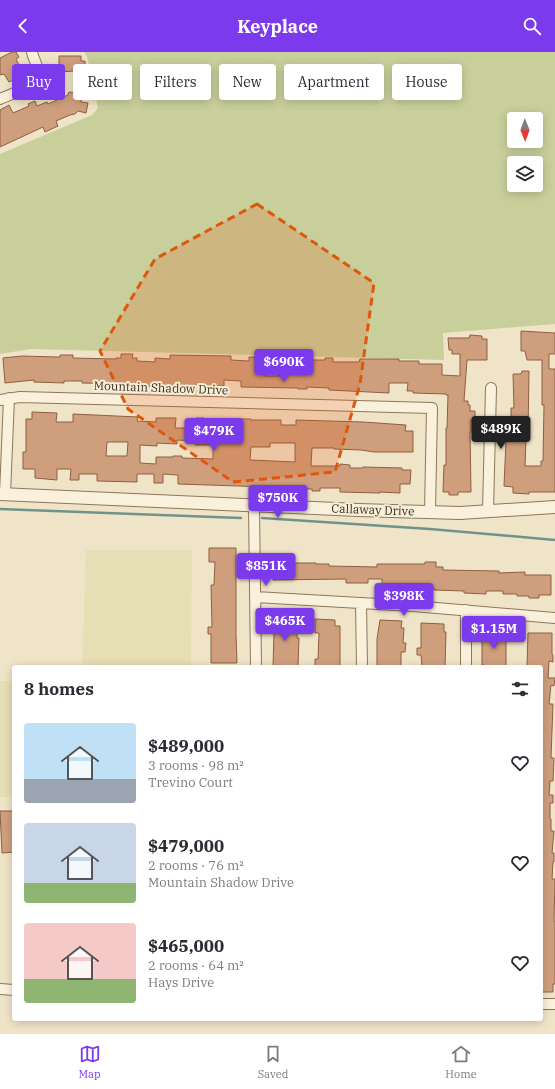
<!DOCTYPE html>
<meta charset="utf-8">
<style>
:root{--surface:#fff;--page:#f2f2f3;--text:#2b2b33;--muted:#7c7c81;--line:#e1e1e2;--accent:#7c3aed}
body{margin:0;font-family:"IBM Plex Serif",serif;background:var(--page);color:var(--text);height:100vh;display:flex;flex-direction:column;font-size:15px;white-space:nowrap}
*{box-sizing:border-box;margin:0}
p{font-size:13px;color:var(--muted)}
.icon{flex:none;width:22px;height:22px;fill:none;stroke:currentColor;stroke-width:2;stroke-linecap:round;stroke-linejoin:round}
.map{position:relative;flex:1;overflow:hidden}
.panel{position:absolute;left:12px;top:613px;width:531px;height:356px;display:flex;flex-direction:column;background:var(--surface);border-radius:4px;box-shadow:0 2px 10px #0003}
.panel>*{flex:none}
.top-card{position:absolute;left:12px;top:12px;width:531px;height:36px;display:flex;gap:8px}
.needle{width:26px;rotate:179deg}
.tools{position:absolute;left:507px;top:60px;display:grid;gap:8px}
.tools a{display:grid;place-items:center;width:36px;height:36px;border-radius:4px;background:var(--surface);box-shadow:0 2px 10px #0003;font-size:20px}
.price{position:absolute;translate:-50% -34px;padding:0 9px;border-radius:4px;background:var(--accent);color:#fff;font-size:13px;line-height:26px;filter:drop-shadow(0 1px 2px #0008)}
.price::after{content:'';position:absolute;left:50%;top:24px;width:12px;height:9px;margin-left:-6px;background:inherit;clip-path:polygon(0 0,100% 0,50% 100%)}
.price.on{background:#222;color:#fff}
ul{padding:0;list-style:none}
li{display:flex;align-items:center;gap:12px;height:100px;padding:0 12px}
li span{display:grid;place-items:center;flex:none;width:112px;height:80px;border-radius:4px;color:#555}
li>.icon{margin-inline-start:auto}
span .icon{width:48px;height:48px;fill:#fffc;stroke-width:1}
li b{font-size:17px}
h2{display:flex;justify-content:space-between;align-items:center;height:48px;padding:0 12px;font-size:17px}
.pill{padding:0 14px;border-radius:4px;background:var(--surface);box-shadow:0 2px 10px #0003;font-size:14px;line-height:36px}
.pill.on{background:var(--accent);color:#fff}
header{display:flex;justify-content:space-between;align-items:center;height:52px;padding:0 12px;background:var(--accent);color:#fff;font-size:18px;font-weight:800}
.menu{display:flex;justify-content:space-around;align-items:center;height:56px;border-top:1px solid var(--line);background:var(--surface);font-size:11px;color:var(--muted)}
.menu a{display:grid;justify-items:center;gap:2px}
.menu .on{color:var(--accent)}
.map>svg:first-child{display:block}
.farmland{fill:#e6deb5}
.green{fill:#c9cf9b;fill-rule:evenodd}
.lines{fill:none;stroke-linecap:round;stroke-linejoin:round}
.stream{stroke:#6f938a;stroke-width:2.5}
.building{fill:#cf9f7d;stroke:#8d5f41;fill-rule:evenodd}
.minor-casing{stroke:#8d765c;stroke-width:12}
.tertiary-casing{stroke:#8d765c;stroke-width:14}
.minor{stroke:#faf1dc;stroke-width:10}
.tertiary{stroke:#faf1dc;stroke-width:12}
.marked{fill:#df570d;fill-opacity:0.2;stroke:#df570d;stroke-width:3;stroke-dasharray:8 5;stroke-linejoin:round}
.labels{text-anchor:middle;stroke-width:4;stroke-linejoin:round;paint-order:stroke}
.street-label{font-size:12px;fill:#3d2e20;stroke:#f7eed8}
</style>
<header><svg class="icon" aria-label="back" viewBox="0 0 24 24"><path d="M15 5l-7 7 7 7"/></svg>Keyplace<svg class="icon" aria-label="search" viewBox="0 0 24 24"><circle cx="10" cy="10" r="6"/><path d="M15 15l6 6"/></svg></header>
<div class="map">
<svg width="555" height="981" viewBox="0 0 555 981">
<rect width="100%" height="100%" fill="#f0e4c8"/>
<path class="farmland" d="M86,498H192L191,615H82Z
M0,629H14V745H0Z"/>
<path class="green" d="M84,0H555V272L443,281L444,308L31,297L0,302V102L92,63L98,56L87,4ZM514,67H536V89H514ZM514,111H536V133H514Z"/>
<g class="lines">
<path class="stream" d="M0,457L241,466
M262,466L430,477L555,488"/>
</g>
<path class="building" d="M12,0H16L19,5L16,7L24,23L9,30L4,22L0,23V6Z
M59,4H81V9H85V22H87L88,31H85L81,50L88,51L86,61L78,59L75,62L70,63L56,69L58,74L45,80L43,75L0,95V58L9,53L13,61L29,54L28,52L35,49L37,54L47,50L48,52L68,43L69,40L77,41V22H74V19L59,20Z
M521,279L555,281V302H549V317H555V440H529V442L513,441V435L504,434L506,389H508L509,387V367H511V356H514L513,322H521L522,319H529L528,381H527V386H526L525,414H541V409H543L544,353H542V308H527L525,299H521Z
M470,283L482,284V287H487V308H467L464,349H468V353H470V359H475V368H471V380H470L471,440H458V443H449V440H443L444,413H446V376H447L448,343H446V342L413,341V339H407L408,331H389V341L329,338V336L307,335V337H298V336L241,335V329L224,328V334H139L128,333V332L82,331V329H64V331L34,330V328L5,331L3,306L22,304L57,305H60V303H73V306L116,307V306H121V302H133L132,306H137V309L155,310V306L170,307V303L231,304V308L249,309V305H261V309H265V324H279L280,306H289V308H325V306H333V310H359L360,307H399V309H419V312H442V323L460,324V302H452V298H449L448,286H469Z
M32,360L57,361L56,370H73V362L138,365L137,369L156,370V366H176L175,376H196V366H204L203,374L221,375V367L242,368V367H251V368H281V373H296V368L363,370L406,373L405,379H413V400H374L361,398L334,397V396H312L311,414H340V412L350,413V416H363V415L402,416V418H411L410,432H400V441L380,440V441L340,440V436H320V439H312V437H298V436L178,432V423L163,422V431H154V422H137V430L97,429V422H79V428H70L71,417H57V428L35,426V417H23V400H26V367H32ZM177,388L195,389V393H213V407L182,406V404H173V405H156V412L140,411V393L157,394V391L177,392ZM107,390H128L127,404H106ZM270,391H295V410L250,408L251,395H270Z
M209,496H236V582L237,611H211V582H208V575H212L211,533H214L215,510H209Z
M267,502H282V511H316V512H329V514L377,515V512H425V510H436V515H443V518L499,519V521L525,520V523H551V543H539V546H529V544H517V542H503V539H486V542L464,541V539L434,538V536H420V532H403V535H394L393,534H382V527H368V531H346V527L273,528V525H267Z
M273,563L295,564V569H297V586H299L298,615H273L274,581H270L271,574H273Z
M315,567L335,568V574H340V614L315,615V607H318L319,581H315Z
M380,568L402,569L401,576H404L403,591H406L405,600H401V615H377V587Z
M421,571L444,572V580H446L445,615H422L421,603H417V596H421Z
M485,580H506V615H484V613H482V588H484Z
M528,581H552V602L553,603V610L549,609L548,626H555L554,634L551,633L549,652H553L551,706H554L553,729H550L549,743H553V751H550V767H551V779H554L552,801H554V810H553L552,827H555L554,869H555V932H553V940H541V615H527Z
M0,759H14V800L2,801Z"/>
<g class="lines">
<defs>
<path id="minor" d="M0,47C11,42 41,33 38,18C37,12 33,6 32,0
M0,348L20,345L432,356L430,460
M5,442L9,346
M254,454L256,615
M488,459L491,336
M255,545L413,554L555,566
M361,551L362,615
M466,558V615
M0,937L14,938
M541,952H555"/>
<path id="tertiary" d="M0,442L358,458L460,461L555,455"/>
</defs>
<use href="#minor" class="minor-casing"/>
<use href="#tertiary" class="tertiary-casing"/>
<use href="#minor" class="minor"/>
<use href="#tertiary" class="tertiary"/>
</g>
<path class="marked" d="M257,152L374,231L360,332L335,420L233,430L128,357L100,299L155,207Z"/>
<g class="labels">
<g class="street-label">
<text transform="translate(161 336) rotate(2)" y="4">Mountain Shadow Drive</text>
<text transform="translate(373 458) rotate(2)" y="4">Callaway Drive</text>
</g>
</g>
</svg>
<div class="tools">
<a><svg class="needle" viewBox="-14 -14 28 28"><path d="M0-13l5 13h-10z" fill="#e53935"/><path d="M0 13l5-13h-10z" fill="#7c7c81"/></svg></a>
<a><svg class="icon" aria-label="layers" viewBox="0 0 24 24"><path d="M12 4l9 5-9 5-9-5zM3 14l9 5 9-5"/></svg></a>
</div>
<b class="price" style="left:284px;top:331px">$690K</b>
<b class="price on" style="left:501px;top:398px">$489K</b>
<b class="price" style="left:214px;top:400px">$479K</b>
<b class="price" style="left:278px;top:467px">$750K</b>
<b class="price" style="left:266px;top:535px">$851K</b>
<b class="price" style="left:404px;top:565px">$398K</b>
<b class="price" style="left:285px;top:590px">$465K</b>
<b class="price" style="left:494px;top:598px">$1.15M</b>
<div class="top-card">
<a class="pill on">Buy</a>
<a class="pill">Rent</a>
<a class="pill">Filters</a>
<a class="pill">New</a>
<a class="pill">Apartment</a>
<a class="pill">House</a>
</div>
<section class="panel">
<h2>8 homes<svg class="icon" aria-label="filters" viewBox="0 0 24 24"><path d="M4 7h16M4 17h16"/><circle cx="9" cy="7" r="2"/><circle cx="15" cy="17" r="2"/></svg></h2>
<ul>
<li><span style="background:linear-gradient(#bfe0f5 70%,#9aa5b1 0)"><svg class="icon" aria-label="home" viewBox="0 0 24 24"><path d="M3 11l9-7 9 7M6 9v11h12V9"/></svg></span><div><b>$489,000</b><p>3 rooms · 98 m²</p><p>Trevino Court</p></div><svg class="icon" aria-label="heart" viewBox="0 0 24 24"><path d="M12 20l-8-8c-3-5 5-10 8-4 3-6 11-1 8 4z"/></svg></li>
<li><span style="background:linear-gradient(#c9d6e8 75%,#8fb573 0)"><svg class="icon" aria-label="home" viewBox="0 0 24 24"><path d="M3 11l9-7 9 7M6 9v11h12V9"/></svg></span><div><b>$479,000</b><p>2 rooms · 76 m²</p><p>Mountain Shadow Drive</p></div><svg class="icon" aria-label="heart" viewBox="0 0 24 24"><path d="M12 20l-8-8c-3-5 5-10 8-4 3-6 11-1 8 4z"/></svg></li>
<li><span style="background:linear-gradient(#f6c9c9 70%,#8fb573 0)"><svg class="icon" aria-label="home" viewBox="0 0 24 24"><path d="M3 11l9-7 9 7M6 9v11h12V9"/></svg></span><div><b>$465,000</b><p>2 rooms · 64 m²</p><p>Hays Drive</p></div><svg class="icon" aria-label="heart" viewBox="0 0 24 24"><path d="M12 20l-8-8c-3-5 5-10 8-4 3-6 11-1 8 4z"/></svg></li>
</ul>
</section>
</div>
<nav class="menu">
<a class="on"><svg class="icon" aria-label="map" viewBox="0 0 24 24"><path d="M3 6l6-2 6 2 6-2v14l-6 2-6-2-6 2zM9 4v14M15 6v14"/></svg>Map</a>
<a><svg class="icon" aria-label="saved" viewBox="0 0 24 24"><path d="M7 4h10v16l-5-4-5 4z"/></svg>Saved</a>
<a><svg class="icon" aria-label="home" viewBox="0 0 24 24"><path d="M3 11l9-7 9 7M6 9v11h12V9"/></svg>Home</a>
</nav>
